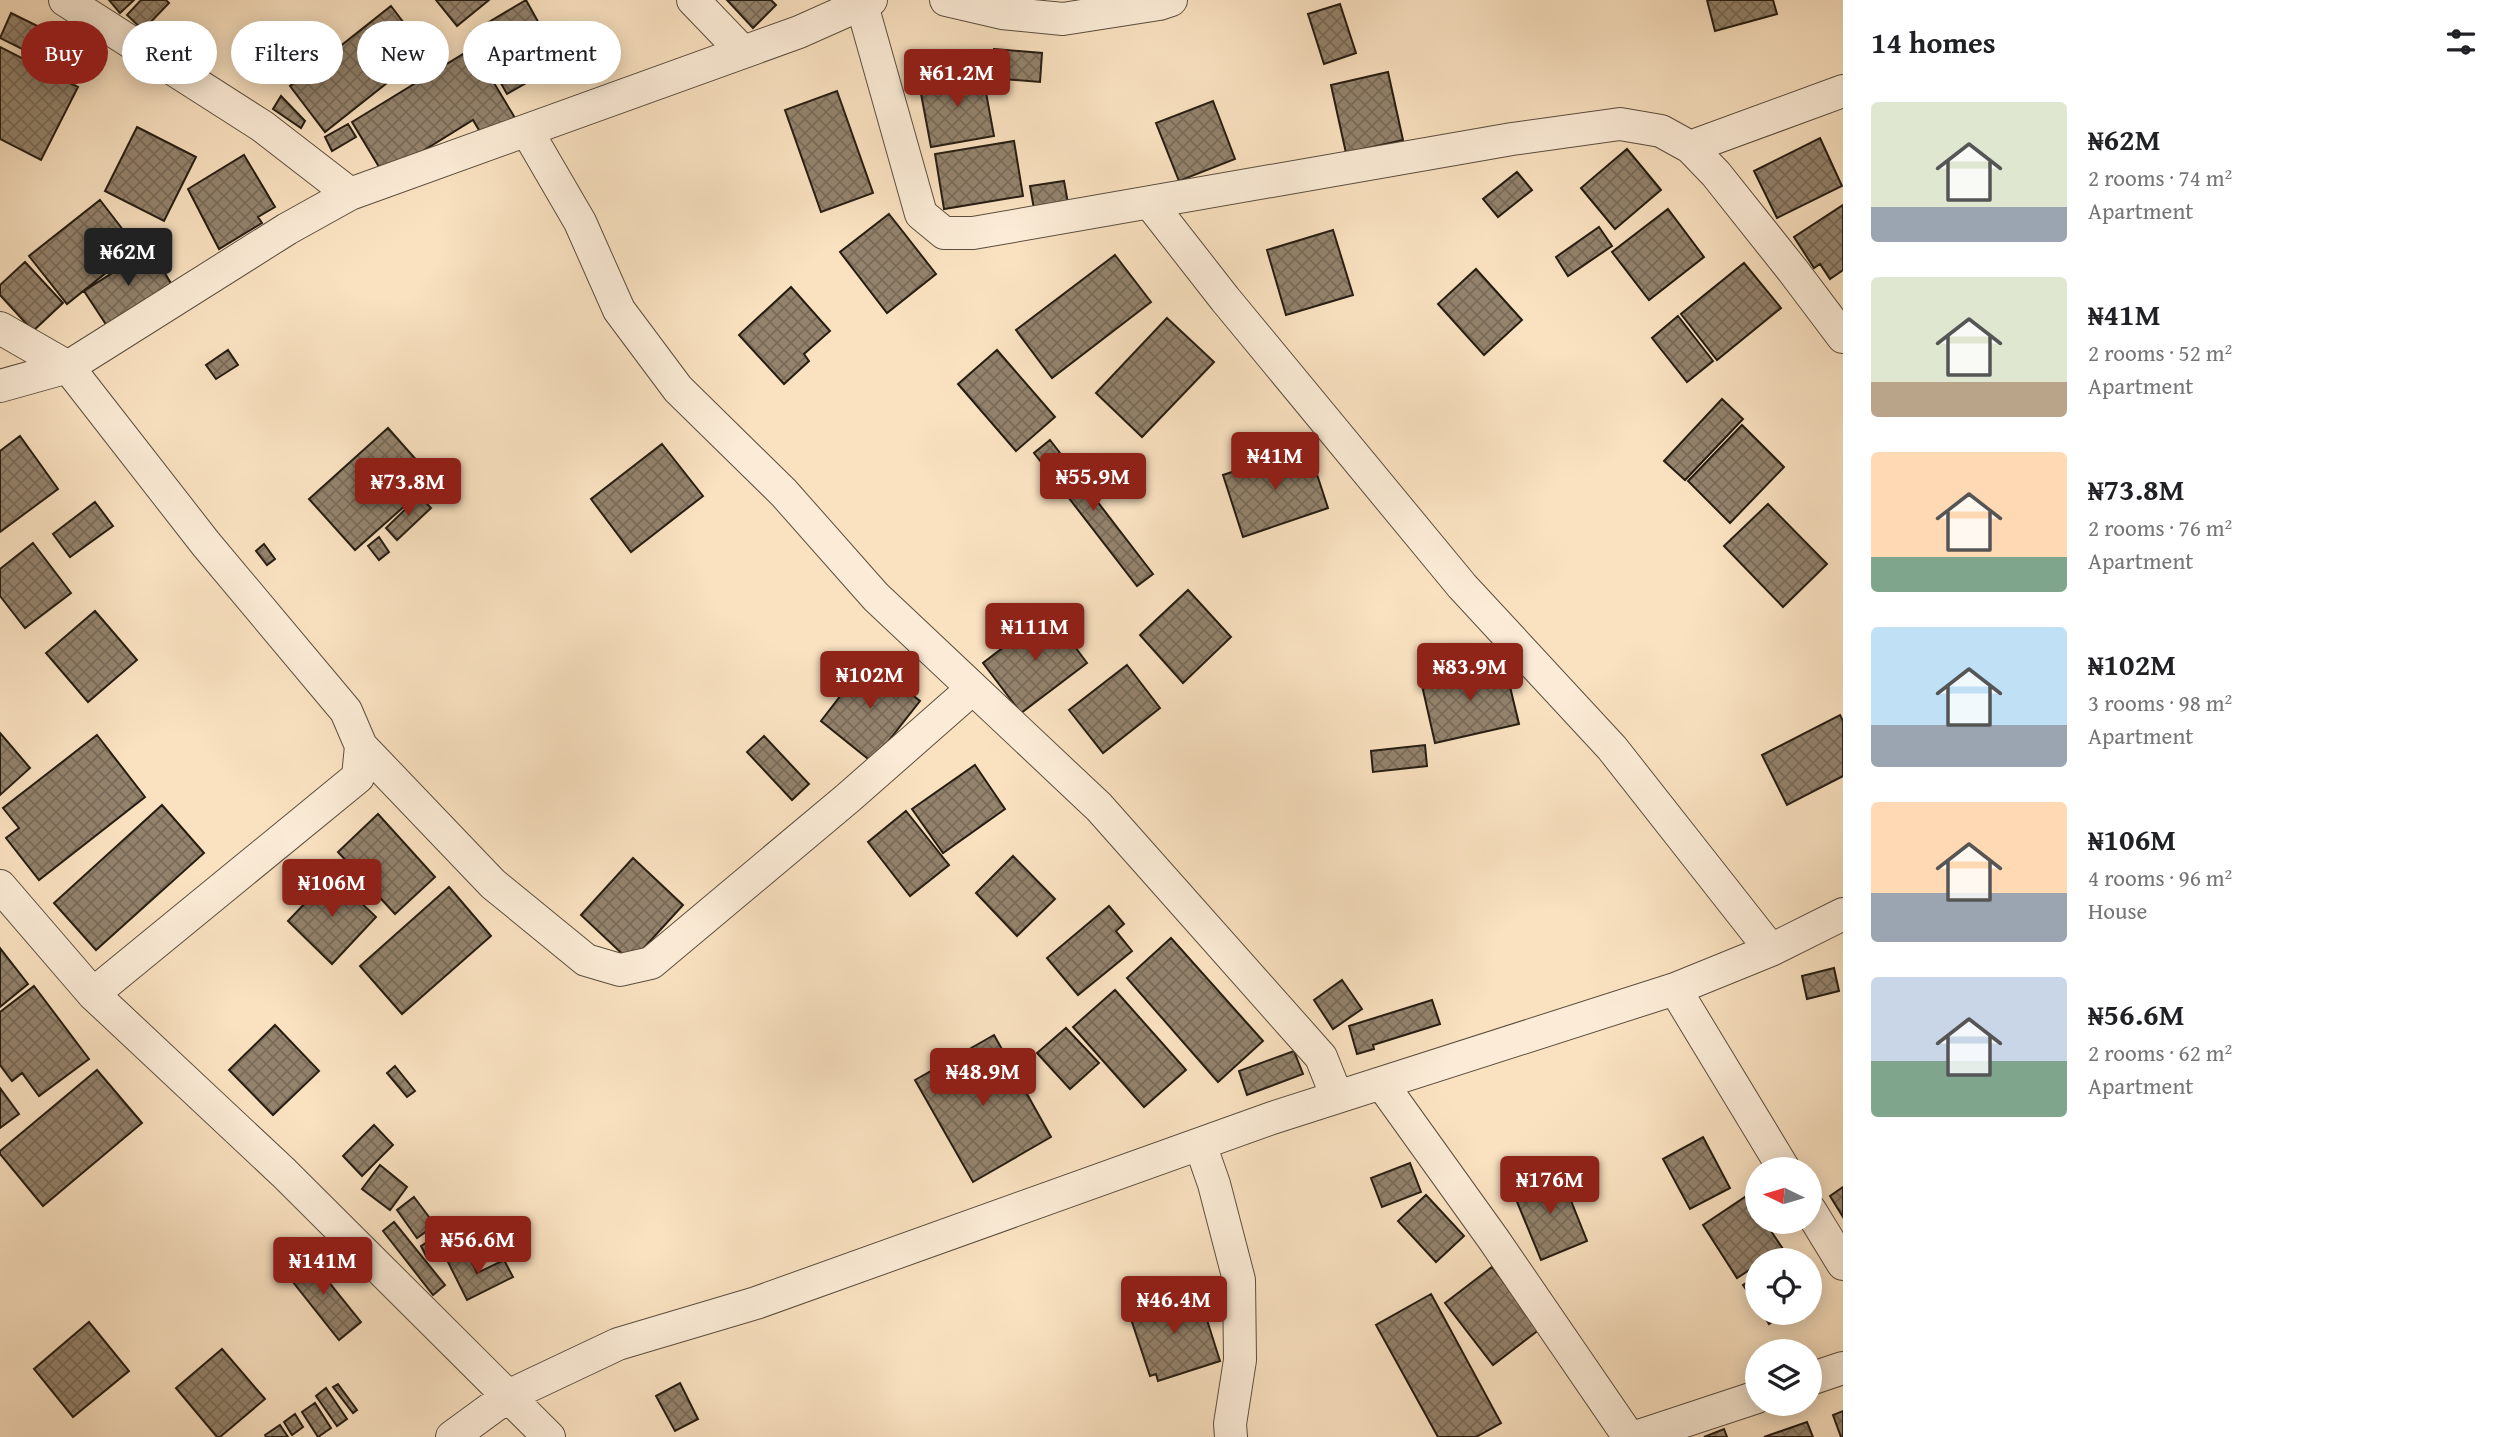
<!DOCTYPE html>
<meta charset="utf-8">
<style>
:root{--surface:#fff;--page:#f6f6f6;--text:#202124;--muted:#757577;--accent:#8f2418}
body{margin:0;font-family:"Gentium Book Plus",serif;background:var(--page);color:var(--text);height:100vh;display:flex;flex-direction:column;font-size:26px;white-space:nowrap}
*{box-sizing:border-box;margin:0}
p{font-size:23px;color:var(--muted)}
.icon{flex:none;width:38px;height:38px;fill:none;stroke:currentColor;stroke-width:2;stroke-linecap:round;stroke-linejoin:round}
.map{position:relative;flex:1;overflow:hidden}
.drawer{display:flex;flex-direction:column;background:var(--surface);width:665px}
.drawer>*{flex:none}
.top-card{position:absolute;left:21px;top:21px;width:665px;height:63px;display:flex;gap:14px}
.needle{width:46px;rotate:275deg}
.tools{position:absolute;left:1745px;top:1157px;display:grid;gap:14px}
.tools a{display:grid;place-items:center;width:77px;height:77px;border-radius:50%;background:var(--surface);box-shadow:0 4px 18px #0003;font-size:35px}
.price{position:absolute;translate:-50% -60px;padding:0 16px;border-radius:7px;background:var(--accent);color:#fff;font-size:23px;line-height:46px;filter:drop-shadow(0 2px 4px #0008)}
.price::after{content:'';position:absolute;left:50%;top:42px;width:21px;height:16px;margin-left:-10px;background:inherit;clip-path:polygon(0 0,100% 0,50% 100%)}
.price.current{background:#222;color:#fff}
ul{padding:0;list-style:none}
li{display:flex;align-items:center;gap:21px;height:175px;padding:0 28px}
li span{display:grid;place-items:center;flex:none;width:196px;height:140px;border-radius:7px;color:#555}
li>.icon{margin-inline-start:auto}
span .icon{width:84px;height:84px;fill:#fffc;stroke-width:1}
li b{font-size:30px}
h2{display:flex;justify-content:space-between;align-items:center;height:84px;padding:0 28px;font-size:30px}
.pill{padding:0 24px;border-radius:32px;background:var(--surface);box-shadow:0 4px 18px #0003;font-size:24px;line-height:63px}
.pill.current{background:var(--accent);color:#fff}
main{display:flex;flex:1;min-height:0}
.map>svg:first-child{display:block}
.building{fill:url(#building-cross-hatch);stroke:#261d12;stroke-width:2}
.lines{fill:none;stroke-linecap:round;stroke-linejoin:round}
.minor-casing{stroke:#5b4e3e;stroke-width:34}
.minor{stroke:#fcecd7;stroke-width:32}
</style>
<main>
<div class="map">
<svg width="1843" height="1437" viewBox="0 0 1843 1437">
<defs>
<pattern id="building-cross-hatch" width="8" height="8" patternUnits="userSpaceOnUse" patternTransform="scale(1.75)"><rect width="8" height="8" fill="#94836d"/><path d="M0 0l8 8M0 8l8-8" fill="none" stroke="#796b58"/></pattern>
</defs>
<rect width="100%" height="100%" fill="#fae2c1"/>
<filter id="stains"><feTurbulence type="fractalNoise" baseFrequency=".00286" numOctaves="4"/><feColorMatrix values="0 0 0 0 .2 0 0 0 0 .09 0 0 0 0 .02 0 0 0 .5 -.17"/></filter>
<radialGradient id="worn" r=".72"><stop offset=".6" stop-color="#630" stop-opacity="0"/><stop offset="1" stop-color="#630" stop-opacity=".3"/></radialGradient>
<path class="building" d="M109,0H134L120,13Z
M141,0H166L169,3L143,30L127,15Z
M436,0H489L457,26Z
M526,0L561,63L507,94L472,32Z
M727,0H771L776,5L753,28Z
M1707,0H1773L1777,14L1715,31Z
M1340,4L1356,53L1324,64L1308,14Z
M391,6L426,52L325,132L290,86Z
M11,13L82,48L70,73L0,38Z
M0,47L78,87L41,160L0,139Z
M473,48L515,118L483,137L473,120L384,175L352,122Z
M994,49L1042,53L1040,82L992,78Z
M982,71L994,136L931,147L919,83Z
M1388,72L1403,140L1346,153L1331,85Z
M837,91L873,193L821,212L785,110Z
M281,96L305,121L301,128L273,109Z
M1213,101L1235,159L1179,181L1156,123Z
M348,124L356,137L332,151L325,137Z
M137,127L196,157L164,221L105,191Z
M1820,138L1842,186L1777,218L1754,171Z
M1014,141L1023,196L944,209L935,154Z
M1627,149L1661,190L1615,229L1581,188Z
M244,155L275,207L258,217L262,223L219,249L188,189Z
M1517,172L1532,190L1498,217L1483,199Z
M1064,181L1069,209L1035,215L1030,186Z
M100,200L137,248L67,304L29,256Z
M1843,205V270L1830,279L1820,264L1814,268L1794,237Z
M1668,209L1704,257L1649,300L1612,252Z
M889,214L936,274L887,313L840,252Z
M1599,227L1612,246L1568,276L1556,257Z
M1333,230L1353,295L1286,315L1267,250Z
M150,249L172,285L107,326L84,291Z
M1115,255L1151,302L1052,378L1016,330Z
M25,262L63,303L33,331L0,295V285Z
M1744,263L1781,308L1717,360L1681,314Z
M1476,269L1522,320L1484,355L1438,304Z
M791,287L830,331L804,354L809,361L784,384L739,335Z
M1678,316L1713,361L1687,382L1652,338Z
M1167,318L1214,362L1142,437L1096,393Z
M228,350L238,365L216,379L206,365Z
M997,350L1055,417L1016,451L958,384Z
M1722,399L1743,419L1685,480L1664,461Z
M1742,425L1784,467L1730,523L1688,481Z
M388,428L434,480L355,550L309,499Z
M20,436L58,489L0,532V451Z
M1050,440L1153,574L1137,586L1034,453Z
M662,444L703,496L631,552L591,499Z
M1308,447L1328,508L1243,537L1223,475Z
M419,496L431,508L397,540L386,528Z
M95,502L113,526L70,557L53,534Z
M1768,504L1827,564L1783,607L1724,546Z
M379,537L389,552L379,560L368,546Z
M33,543L71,593L25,628L0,596V569Z
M264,544L275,559L267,565L256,551Z
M1188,590L1231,637L1183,683L1140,635Z
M95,611L137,660L88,702L46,653Z
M1049,612L1087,663L1021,713L983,663Z
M868,660L920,701L872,762L821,721Z
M1504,662L1519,724L1435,743L1421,681Z
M1127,665L1160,708L1103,753L1069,710Z
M1840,715L1843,721V776L1787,805L1762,755Z
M0,733L30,768L0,795Z
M97,735L145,797L39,880L6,838L19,828L3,808Z
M764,736L809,784L792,800L747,752Z
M1425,745L1427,766L1373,772L1371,751Z
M975,765L1005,809L943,853L912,809Z
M162,805L204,853L96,950L54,903Z
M906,811L949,865L910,896L868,842Z
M378,814L435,877L395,914L338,852Z
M1013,856L1055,899L1017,936L976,893Z
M633,858L683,905L631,962L581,915Z
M332,875L376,917L332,964L288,921Z
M449,887L491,936L402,1014L360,966Z
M1109,906L1124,924L1116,931L1132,951L1078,995L1047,958Z
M1171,938L1263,1041L1218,1082L1127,978Z
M0,948L28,984L0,1007Z
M1834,968L1839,991L1807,999L1802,976Z
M1342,980L1362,1009L1333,1029L1314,1000Z
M34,986L89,1059L39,1096L22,1073L12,1081L0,1065V1012Z
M1115,990L1186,1070L1144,1107L1073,1027Z
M1432,1000L1440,1024L1373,1045L1374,1049L1357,1054L1349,1026Z
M275,1025L319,1071L273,1115L229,1070Z
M1066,1028L1099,1063L1070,1089L1037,1053Z
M994,1035L1051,1137L973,1182L915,1080Z
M1294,1051L1303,1074L1247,1095L1239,1071Z
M395,1066L415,1091L407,1097L387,1073Z
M97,1070L142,1123L43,1206L0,1154V1151Z
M0,1088L19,1114L0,1128Z
M374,1125L393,1145L362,1176L343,1156Z
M1703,1137L1730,1188L1690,1209L1663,1159Z
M1410,1163L1421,1192L1382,1207L1371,1178Z
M380,1165L407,1187L390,1210L362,1189Z
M1560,1173L1587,1241L1541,1260L1513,1192Z
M1843,1187V1217L1830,1196Z
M1426,1195L1464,1236L1436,1262L1398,1221Z
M1748,1195L1757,1209V1222H1765L1783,1249L1765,1260H1757V1265L1737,1278L1703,1225Z
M414,1197L435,1225L417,1238L397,1210Z
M394,1222L445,1285L433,1295L383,1231Z
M435,1237L441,1246L426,1256L421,1246Z
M467,1252L477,1273L504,1260L513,1277L467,1300L448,1262Z
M307,1255L361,1322L339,1340L285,1272Z
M1492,1267L1540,1329L1493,1365L1445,1303Z
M1757,1276V1305L1743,1285Z
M1810,1278L1818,1292L1810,1297Z
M1176,1293L1180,1304L1200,1298L1220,1361L1158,1381L1156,1374L1150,1376L1128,1310Z
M1431,1294L1501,1423L1476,1437H1438L1376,1325Z
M1762,1312H1786L1769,1324Z
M89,1322L129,1371L73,1417L34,1369Z
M222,1349L265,1399L220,1437H217L176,1388Z
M680,1383L698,1419L675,1431L656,1396Z
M338,1384L357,1410L353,1413L333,1387Z
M326,1388L347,1419L337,1426L316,1396Z
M315,1403L331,1428L318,1437L302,1412Z
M1843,1411V1437H1841L1833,1415Z
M295,1414L303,1427L292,1435L284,1422Z
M1807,1422L1813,1437H1764Z
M280,1425L288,1437H266L265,1435Z
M1724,1429L1727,1437H1704Z"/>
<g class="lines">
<defs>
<path id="minor" d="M65,0L262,126L350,194
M693,0L743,52
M946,0L1002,13L1063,19L1159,4L1171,0
M862,5L921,214L944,233H973L1512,139L1620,124L1661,131L1690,147L1716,174L1794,272L1843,337
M527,131L580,222L619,310L678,389L784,493L876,597L1099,807L1321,1057L1337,1097
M1690,147L1843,91
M1150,203L1225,299L1462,586L1612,748L1771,950
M0,328L68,367L206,544L346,711L361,746L358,777L93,994
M0,386L68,367L287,229L350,194L799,32L871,0
M361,746L493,884L586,960L620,970L651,963L848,798L972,689
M0,886L93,994L284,1173L549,1437
M1675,989L1784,1169
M1382,1084L1494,1240L1629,1437
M1200,1144L1214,1184L1239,1280L1240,1360L1230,1424L1231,1437
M1810,1210L1843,1264
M1810,1379L1843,1368
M452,1437L508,1396L618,1344L756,1303L1272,1118L1675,989L1771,950L1843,914
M1636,1437L1757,1397"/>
</defs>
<use href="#minor" class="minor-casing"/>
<use href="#minor" class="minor"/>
</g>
<rect width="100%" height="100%" filter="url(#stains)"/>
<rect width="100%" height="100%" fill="url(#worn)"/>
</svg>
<div class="tools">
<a><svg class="needle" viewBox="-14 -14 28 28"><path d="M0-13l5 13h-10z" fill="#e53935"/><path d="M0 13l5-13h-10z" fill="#757577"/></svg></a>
<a><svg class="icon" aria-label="locate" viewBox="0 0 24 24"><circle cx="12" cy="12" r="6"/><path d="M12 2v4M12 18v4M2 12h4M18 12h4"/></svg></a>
<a><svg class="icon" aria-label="layers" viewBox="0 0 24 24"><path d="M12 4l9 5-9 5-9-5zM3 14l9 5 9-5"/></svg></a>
</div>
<b class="price" style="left:957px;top:109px">₦61.2M</b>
<b class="price current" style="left:128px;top:288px">₦62M</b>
<b class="price" style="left:1275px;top:492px">₦41M</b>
<b class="price" style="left:1093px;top:513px">₦55.9M</b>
<b class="price" style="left:408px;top:518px">₦73.8M</b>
<b class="price" style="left:1035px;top:663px">₦111M</b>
<b class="price" style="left:1470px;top:703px">₦83.9M</b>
<b class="price" style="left:870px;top:711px">₦102M</b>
<b class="price" style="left:332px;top:919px">₦106M</b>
<b class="price" style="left:983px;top:1108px">₦48.9M</b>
<b class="price" style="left:1550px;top:1216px">₦176M</b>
<b class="price" style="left:478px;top:1276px">₦56.6M</b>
<b class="price" style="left:323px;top:1297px">₦141M</b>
<b class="price" style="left:1174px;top:1336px">₦46.4M</b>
<div class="top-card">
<a class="pill current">Buy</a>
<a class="pill">Rent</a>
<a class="pill">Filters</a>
<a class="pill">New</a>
<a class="pill">Apartment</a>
</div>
</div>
<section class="drawer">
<h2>14 homes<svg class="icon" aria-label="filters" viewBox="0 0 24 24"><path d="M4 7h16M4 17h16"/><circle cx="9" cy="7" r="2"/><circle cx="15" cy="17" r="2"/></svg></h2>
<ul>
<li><span style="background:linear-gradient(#dfe7d0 75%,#9aa5b1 0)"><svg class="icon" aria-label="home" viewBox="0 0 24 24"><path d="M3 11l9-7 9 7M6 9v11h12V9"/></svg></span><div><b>₦62M</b><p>2 rooms · 74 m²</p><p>Apartment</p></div></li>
<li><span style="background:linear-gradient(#dfe7d0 75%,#b9a48a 0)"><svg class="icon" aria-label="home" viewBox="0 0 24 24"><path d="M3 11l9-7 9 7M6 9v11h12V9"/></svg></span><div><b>₦41M</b><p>2 rooms · 52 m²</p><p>Apartment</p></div></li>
<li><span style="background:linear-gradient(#ffd9b3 75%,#7fa58c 0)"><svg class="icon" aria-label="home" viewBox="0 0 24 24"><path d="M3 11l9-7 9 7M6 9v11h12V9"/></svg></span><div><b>₦73.8M</b><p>2 rooms · 76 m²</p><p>Apartment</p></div></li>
<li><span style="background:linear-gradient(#bfe0f5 70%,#9aa5b1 0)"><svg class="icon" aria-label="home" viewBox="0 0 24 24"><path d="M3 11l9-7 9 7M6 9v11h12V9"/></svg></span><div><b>₦102M</b><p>3 rooms · 98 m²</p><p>Apartment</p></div></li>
<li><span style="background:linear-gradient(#ffd9b3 65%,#9aa5b1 0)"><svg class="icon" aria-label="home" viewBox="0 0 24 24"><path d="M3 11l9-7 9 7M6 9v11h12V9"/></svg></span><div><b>₦106M</b><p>4 rooms · 96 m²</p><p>House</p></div></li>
<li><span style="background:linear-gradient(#c9d6e8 60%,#7fa58c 0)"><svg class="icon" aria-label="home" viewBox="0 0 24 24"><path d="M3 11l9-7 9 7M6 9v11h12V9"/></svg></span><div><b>₦56.6M</b><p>2 rooms · 62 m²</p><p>Apartment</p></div></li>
</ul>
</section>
</main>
